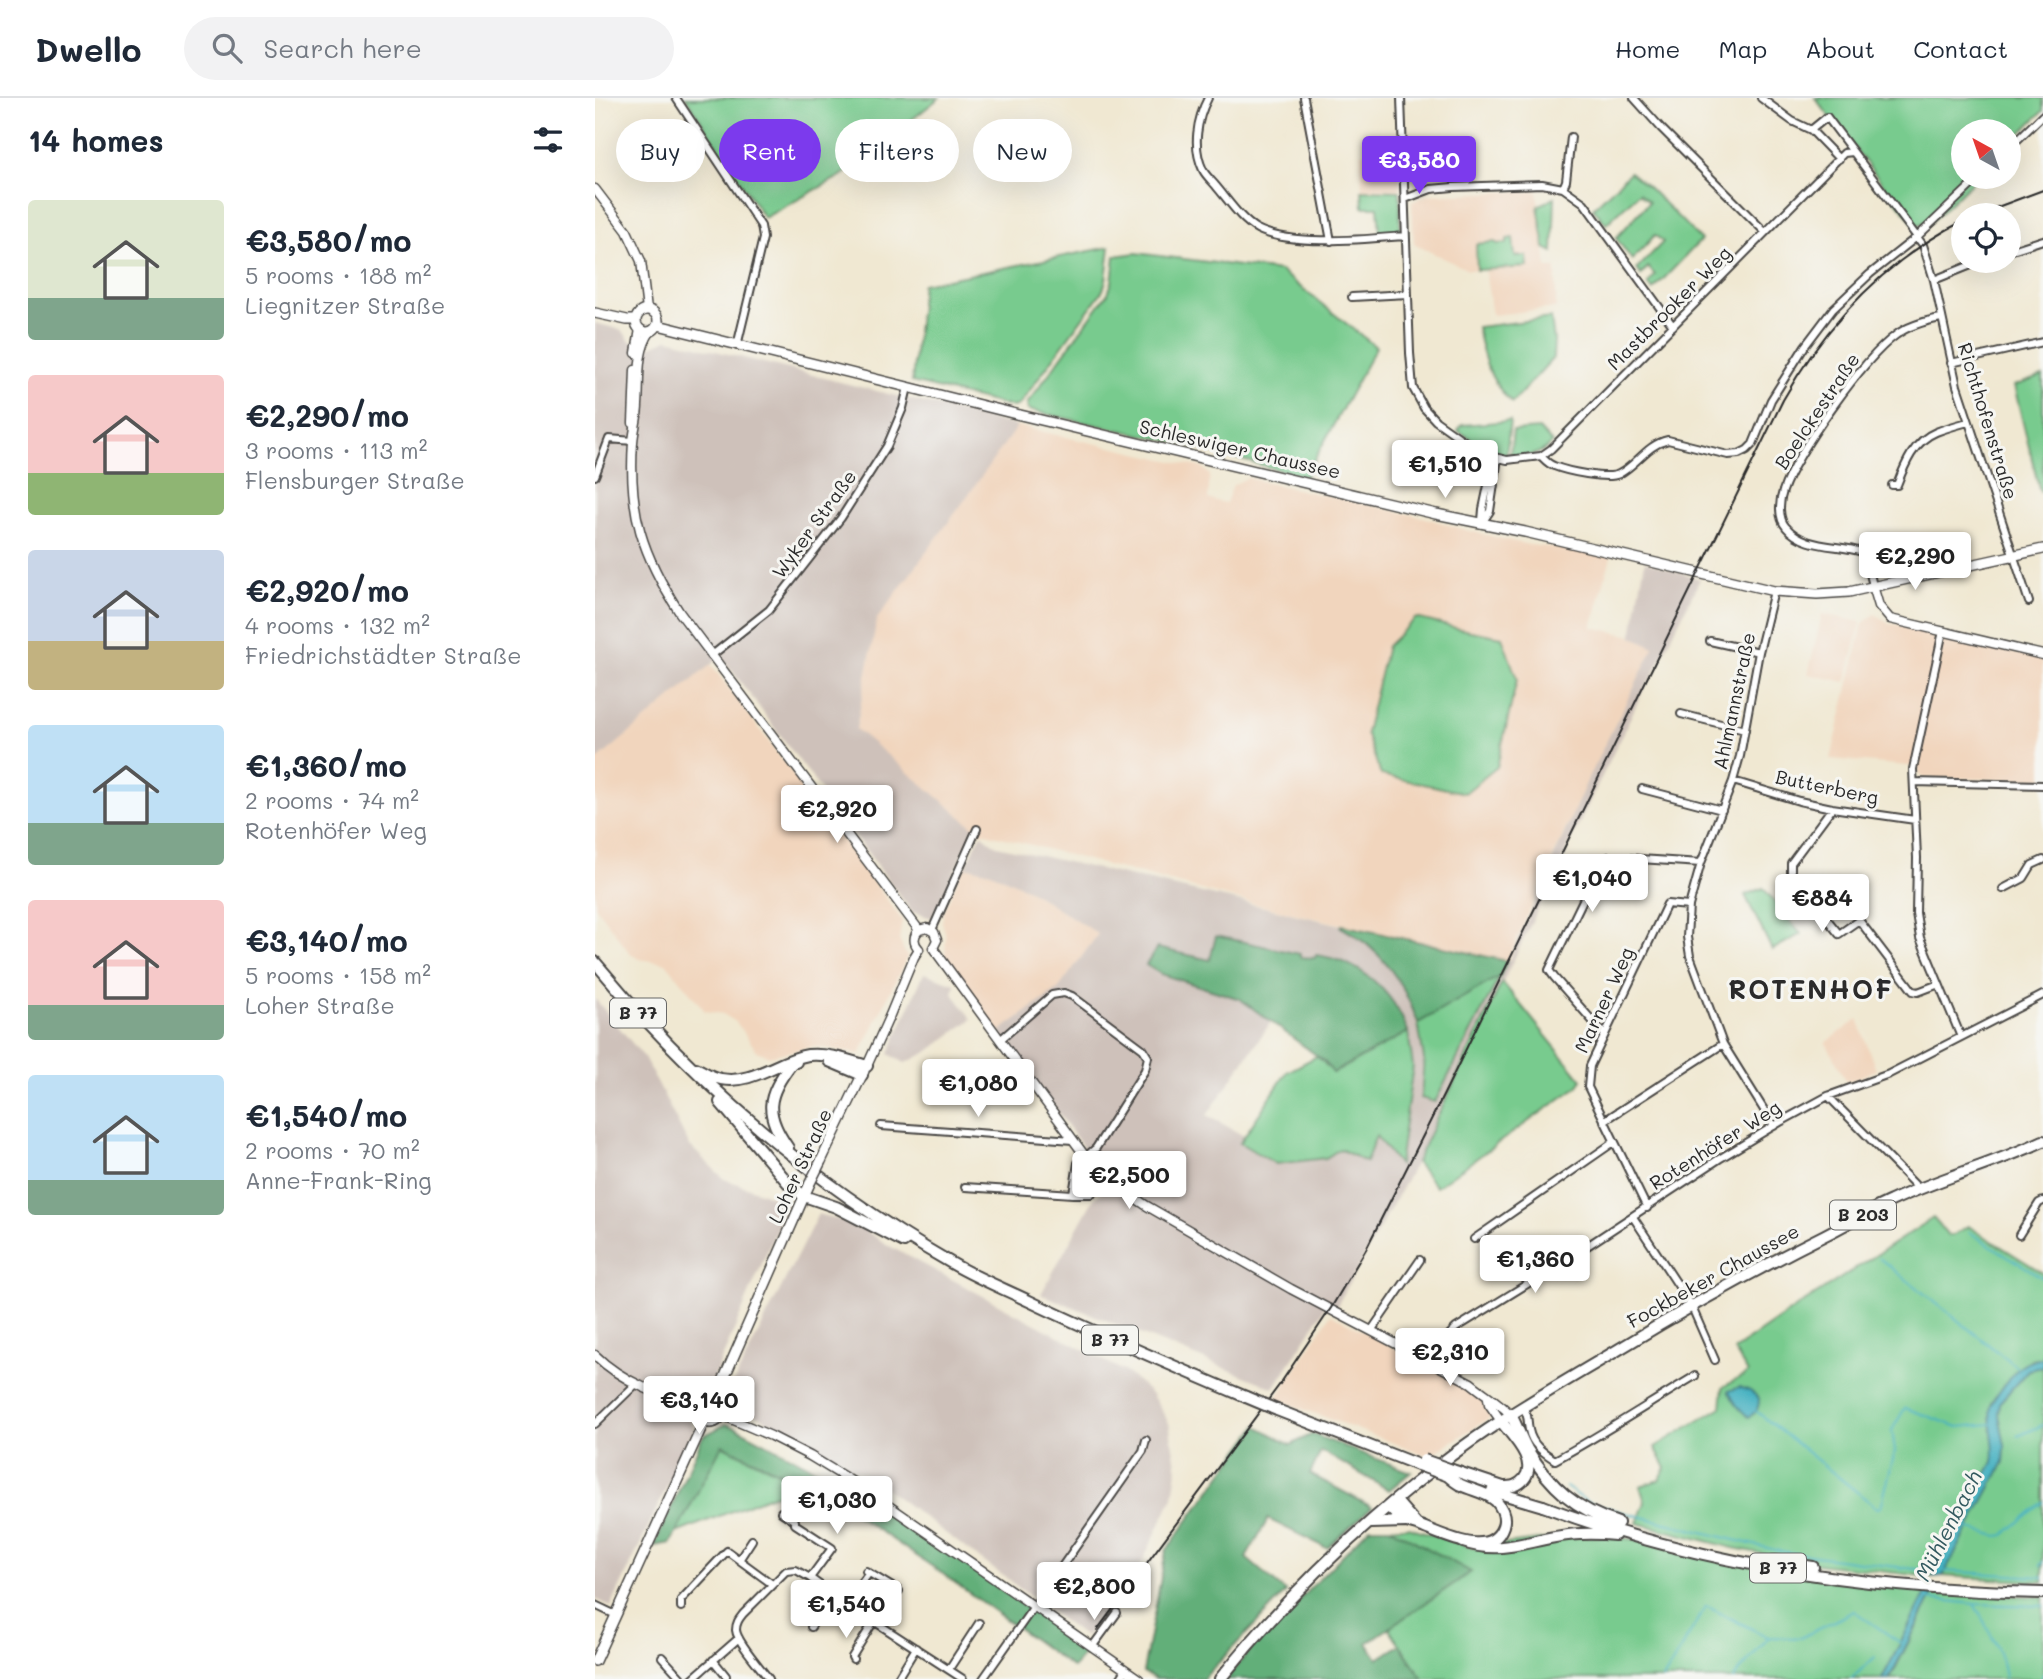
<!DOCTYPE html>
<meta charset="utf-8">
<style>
:root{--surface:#fff;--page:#f2f2f3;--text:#1f2937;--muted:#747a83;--line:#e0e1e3;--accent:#7c3aed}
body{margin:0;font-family:Mali,sans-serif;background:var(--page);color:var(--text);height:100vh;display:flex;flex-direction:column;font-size:26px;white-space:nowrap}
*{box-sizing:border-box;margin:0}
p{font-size:23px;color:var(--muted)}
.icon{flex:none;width:38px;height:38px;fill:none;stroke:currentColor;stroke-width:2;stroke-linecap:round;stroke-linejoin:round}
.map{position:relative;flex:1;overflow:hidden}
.panel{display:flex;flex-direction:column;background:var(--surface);width:595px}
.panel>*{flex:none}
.guide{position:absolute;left:21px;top:21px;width:665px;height:63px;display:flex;gap:14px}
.needle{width:46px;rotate:320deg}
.tools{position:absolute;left:1356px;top:21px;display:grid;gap:14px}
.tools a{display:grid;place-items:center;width:70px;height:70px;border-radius:50%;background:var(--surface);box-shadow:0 7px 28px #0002;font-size:35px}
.price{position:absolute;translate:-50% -60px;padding:0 16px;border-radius:7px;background:#fff;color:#222;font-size:23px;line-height:46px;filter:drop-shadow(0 2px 4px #0008)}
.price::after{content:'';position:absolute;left:50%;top:42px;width:21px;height:16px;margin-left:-10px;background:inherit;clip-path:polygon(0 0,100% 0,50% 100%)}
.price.selected{background:var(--accent);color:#fff}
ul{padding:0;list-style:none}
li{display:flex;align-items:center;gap:21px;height:175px;padding:0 28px}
li span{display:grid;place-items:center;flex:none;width:196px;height:140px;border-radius:7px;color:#555}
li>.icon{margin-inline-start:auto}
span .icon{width:84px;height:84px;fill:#fffc;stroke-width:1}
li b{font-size:30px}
h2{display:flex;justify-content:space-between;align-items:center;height:84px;padding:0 28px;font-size:30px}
.pill{padding:0 24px;border-radius:32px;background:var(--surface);box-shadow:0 7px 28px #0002;font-size:24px;line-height:63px}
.pill.selected{background:var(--accent);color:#fff}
header{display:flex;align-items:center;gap:42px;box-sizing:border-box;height:98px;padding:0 35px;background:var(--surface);border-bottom:2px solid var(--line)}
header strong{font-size:33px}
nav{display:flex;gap:38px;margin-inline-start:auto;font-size:24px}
.search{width:490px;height:63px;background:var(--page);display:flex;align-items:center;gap:18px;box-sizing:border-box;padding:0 24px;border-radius:38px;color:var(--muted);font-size:26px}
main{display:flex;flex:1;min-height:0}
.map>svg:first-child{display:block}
.built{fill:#f1d5bd}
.industrial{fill:#cec1ba;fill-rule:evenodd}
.green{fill:#78cb8e;stroke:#527b5c;stroke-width:2}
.forest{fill:#62af79;stroke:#466d52;stroke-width:2}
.water{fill:#44b1c1;stroke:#386e76;stroke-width:2}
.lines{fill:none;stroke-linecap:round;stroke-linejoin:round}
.stream{stroke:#44b1c1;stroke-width:2}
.minor-casing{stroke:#494744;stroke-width:10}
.tertiary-casing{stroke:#494744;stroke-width:11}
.secondary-casing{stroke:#494744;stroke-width:12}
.primary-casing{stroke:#494744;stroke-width:14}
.trunk-casing{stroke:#494744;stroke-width:14}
.minor{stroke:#fff;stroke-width:6}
.tertiary{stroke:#fff;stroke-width:8}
.secondary{stroke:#fff;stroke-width:9}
.primary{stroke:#fff;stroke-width:10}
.trunk{stroke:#fff;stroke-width:10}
.rail{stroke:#2b2b2b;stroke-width:2}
.secondary-bridge-casing{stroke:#494744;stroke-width:12;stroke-linecap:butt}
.primary-bridge-casing{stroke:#494744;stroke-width:14;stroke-linecap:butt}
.secondary-bridge{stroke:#fff;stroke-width:9}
.primary-bridge{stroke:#fff;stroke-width:10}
.labels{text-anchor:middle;stroke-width:6;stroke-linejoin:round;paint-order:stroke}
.shield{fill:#f6f6f2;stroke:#686867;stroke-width:2}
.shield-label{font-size:18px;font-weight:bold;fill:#2b2b2b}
.street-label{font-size:19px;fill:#2b2b2b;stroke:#f6f6f2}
.water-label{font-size:21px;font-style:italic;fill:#345a60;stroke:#f6f6f2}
.district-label{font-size:26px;font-weight:bold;letter-spacing:2px;fill:#2b2b2b;stroke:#f6f6f2}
</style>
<header>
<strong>Dwello</strong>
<div class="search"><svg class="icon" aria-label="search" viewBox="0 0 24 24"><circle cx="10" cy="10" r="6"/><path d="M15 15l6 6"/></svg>Search here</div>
<nav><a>Home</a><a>Map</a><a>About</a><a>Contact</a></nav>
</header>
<main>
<section class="panel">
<h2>14 homes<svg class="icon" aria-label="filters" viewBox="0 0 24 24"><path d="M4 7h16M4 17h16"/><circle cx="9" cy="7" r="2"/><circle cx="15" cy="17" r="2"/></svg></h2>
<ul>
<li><span style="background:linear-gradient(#dfe7d0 70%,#7fa58c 0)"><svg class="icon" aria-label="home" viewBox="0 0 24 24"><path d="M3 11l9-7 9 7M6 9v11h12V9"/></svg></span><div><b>€3,580/mo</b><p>5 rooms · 188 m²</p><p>Liegnitzer Straße</p></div></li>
<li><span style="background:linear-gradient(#f6c9c9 70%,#8fb573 0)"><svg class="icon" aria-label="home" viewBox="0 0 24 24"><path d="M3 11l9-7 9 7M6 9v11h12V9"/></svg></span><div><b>€2,290/mo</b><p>3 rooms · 113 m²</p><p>Flensburger Straße</p></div></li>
<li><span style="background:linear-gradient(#c9d6e8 65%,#c2b280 0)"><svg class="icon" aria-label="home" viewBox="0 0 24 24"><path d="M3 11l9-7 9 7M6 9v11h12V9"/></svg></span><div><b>€2,920/mo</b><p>4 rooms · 132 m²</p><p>Friedrichstädter Straße</p></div></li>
<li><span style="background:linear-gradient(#bfe0f5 70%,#7fa58c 0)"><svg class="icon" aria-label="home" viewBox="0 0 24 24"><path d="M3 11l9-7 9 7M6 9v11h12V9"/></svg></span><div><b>€1,360/mo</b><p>2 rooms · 74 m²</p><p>Rotenhöfer Weg</p></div></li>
<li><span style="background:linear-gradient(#f6c9c9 75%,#7fa58c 0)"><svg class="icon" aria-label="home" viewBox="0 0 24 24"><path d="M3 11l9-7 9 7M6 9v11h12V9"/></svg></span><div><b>€3,140/mo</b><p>5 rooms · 158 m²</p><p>Loher Straße</p></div></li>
<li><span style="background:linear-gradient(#bfe0f5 75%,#7fa58c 0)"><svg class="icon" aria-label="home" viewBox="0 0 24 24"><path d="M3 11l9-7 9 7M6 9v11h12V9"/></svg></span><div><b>€1,540/mo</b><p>2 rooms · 70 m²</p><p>Anne-Frank-Ring</p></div></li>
</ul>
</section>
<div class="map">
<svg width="1448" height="1581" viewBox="0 0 1448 1581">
<rect width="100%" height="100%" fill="#f6f6f2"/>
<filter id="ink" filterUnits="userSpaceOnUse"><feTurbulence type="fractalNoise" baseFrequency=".0143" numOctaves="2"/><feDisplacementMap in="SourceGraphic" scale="14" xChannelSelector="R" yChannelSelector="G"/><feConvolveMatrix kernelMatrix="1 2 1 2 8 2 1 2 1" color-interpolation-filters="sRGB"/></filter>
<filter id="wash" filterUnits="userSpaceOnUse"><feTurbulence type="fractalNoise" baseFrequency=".00686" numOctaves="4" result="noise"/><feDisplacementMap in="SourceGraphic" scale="28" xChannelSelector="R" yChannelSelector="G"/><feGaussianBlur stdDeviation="1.57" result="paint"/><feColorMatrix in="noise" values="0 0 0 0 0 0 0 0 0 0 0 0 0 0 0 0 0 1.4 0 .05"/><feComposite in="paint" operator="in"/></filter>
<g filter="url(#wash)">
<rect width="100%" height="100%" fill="#f0e8d2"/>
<path class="built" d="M803,53L805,93L767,92L766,55Z
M942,93L952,170H961V210L897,217L890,172H873L819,146L817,104L834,97Z
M422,328L608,370L615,377L613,401L621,403L631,405L638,387L652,380L831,420L874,433L934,447L973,451L974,445L1017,455L997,529L1037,538L1059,549L995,676L912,863L679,811L383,733L261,632L282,519Z
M1227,516L1266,524L1251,584L1213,576Z
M1280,516L1294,525L1448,561V682L1329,680L1325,677L1323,669L1236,661L1268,525Z
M115,565L307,822L304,842L312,859L265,956L219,948L174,958L162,953L141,924L128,916L110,913L71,865L44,861L34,854L0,808V664Z
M374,769L396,774L436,793L503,836L464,890L404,934L350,858L351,839L347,823L351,808L368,770Z
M1263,921L1281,972L1252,984L1231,945Z
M736,1216L877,1292L901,1316L834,1358L681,1301Z"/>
<path class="industrial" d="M0,225L27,232L35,243L54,249L73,241L422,328L369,403L282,521L261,631L380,730L337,820L317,814L126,558L0,664Z
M1050,463L1105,481L1058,577L1050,589L821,1064L739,1213L729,1207L728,1213L679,1290L446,1196L498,1102L511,1090L516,1080L488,1049L404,934L464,890L503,836L436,793L396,774L374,769L370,771L386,736L402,748L747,827V830L768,842L786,857L807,887L818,912L828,947L829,973L826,1000L840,1004L916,858L995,676L1059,549L1037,538ZM621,838L704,856V858L720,860L726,858L749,864L788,891L796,901L805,914L813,934L818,968L803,1066L781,1037L744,1051L645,1044L649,1038L612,1017L676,924L645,901L566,876L552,867L562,850L615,862Z
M329,875L360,886L358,896L377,921L331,955L310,965L294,956Z
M0,901L49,959L94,1047L129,1081L193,1104L118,1282L97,1294L91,1316L99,1330L16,1509L0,1501Z
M223,1116L255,1125L268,1131L296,1149L529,1273L544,1284L557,1297L574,1325L582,1372L578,1399L547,1464L490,1539L279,1382L138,1304L132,1298Z"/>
<path class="green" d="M91,0H344L246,78L169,120Z
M1220,0H1448V13L1414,47V33H1368V79H1382L1336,124L1321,128Z
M1035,74L1054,90L1106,142L1058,192L1053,186L1060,177L1053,169L1046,177L1042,171L1068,144L1060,137L1037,162L1021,140L1054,104L1044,95L1011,126L998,110Z
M767,92L805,93V135H785L783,109H768Z
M960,99L958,154L950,150L943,108Z
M918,140L920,158H932L933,169L882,172L881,146L901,144L902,146L912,145V141Z
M515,149L511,182L508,192L424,307L418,309L317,284L327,186Z
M541,155L685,173L781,249L710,379L593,347L433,312L432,306L513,195L517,184L520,158Z
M956,220L959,242L958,260L917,305C894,283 888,260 882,229Z
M1448,278V393L1445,394L1419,288Z
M915,323L911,358C897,357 876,340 863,333L867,327Z
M944,331L957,345C945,358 931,359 915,357L918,333Z
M821,520L865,531L907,539L922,581L902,669L870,695L786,677L771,635L792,548Z
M1168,790L1206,836L1177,852L1150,797Z
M905,878L840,1004L826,1000L829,961L823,925Z
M907,884L987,982L982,989L841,1089L821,1064Z
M813,934L818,968L804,1067L781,1038L771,1064L745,1051L731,1060L681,1066L645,1045L692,974L722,958L739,975Z
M1338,1120L1353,1137L1357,1138L1373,1128L1448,1175V1260L1436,1262L1396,1305L1397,1329L1401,1351L1398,1364L1337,1479L1221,1466L1138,1450L1042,1425L1050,1404L1045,1388L1064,1382L1071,1370L1060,1349L1126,1309L1128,1289L1153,1275L1139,1252L1203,1208Z
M1448,1269V1484L1348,1478L1409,1364L1410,1348L1404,1317L1405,1304L1433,1272Z
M126,1347L210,1387L175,1398L81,1435Z
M794,1429H814L879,1450L968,1439L1003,1438L1037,1441L1332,1493L1287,1581H828L794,1530L875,1474Z
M1339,1494L1448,1499V1581H1295Z"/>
<path class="forest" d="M747,827L912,863L905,878L823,925C808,883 786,850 746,829Z
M621,838L705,856V859L720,860L721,857C765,863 798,892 813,934L738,975L729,963L645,901L566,876L551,867L562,850L615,862Z
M131,1326L142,1330L258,1391L314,1427L492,1552L478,1570L341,1471L224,1392L127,1347L76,1445L59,1448L108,1338Z
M662,1328L696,1347L717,1336L816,1374L794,1392L726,1353L715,1376L777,1409L732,1450L673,1421L651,1460L691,1494L608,1581H561L548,1574L571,1453Z
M775,1429H794L876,1474L772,1545L783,1561L805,1547L828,1581H631L655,1552Z"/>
<path class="water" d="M1448,1260V1269L1433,1272L1405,1304L1404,1317L1410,1348L1409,1364L1348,1478L1337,1479L1398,1364C1402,1345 1392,1326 1396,1307C1397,1302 1402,1297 1405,1293C1418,1275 1424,1264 1448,1260Z
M1145,1289L1155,1293L1164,1300C1164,1310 1162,1315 1153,1319L1142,1308L1133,1293Z
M1332,1493L1339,1494L1294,1581H1287Z"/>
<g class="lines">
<path class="stream" d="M1374,1134L1448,1180
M1284,1160L1423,1270
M1161,1313L1282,1410L1286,1409L1300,1353L1297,1332L1310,1310L1363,1329L1396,1326
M1423,1338L1448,1327
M971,1389L991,1403L1027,1414L1184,1453L1310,1470L1342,1473
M1374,1431L1403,1438L1409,1437L1448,1404
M1446,1467L1448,1464
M1348,1473L1448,1479
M1334,1501L1379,1506L1448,1508
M1379,1506C1392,1529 1408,1554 1410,1581
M1068,1581L1111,1508L1173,1539L1205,1540L1259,1513L1307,1546
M1138,1581L1173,1540
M1256,1581L1280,1559
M1446,1581L1448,1576"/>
</g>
</g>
<g filter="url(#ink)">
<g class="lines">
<defs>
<path id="minor" d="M81,0L166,128L168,140L142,248
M613,0C602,21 597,49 608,72C611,78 617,83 621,88C633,102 646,122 662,131C697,149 771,141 810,138
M709,0L736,143
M806,0L815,255L818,290L829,310L841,323L872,345L891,357L912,362L946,358L956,351L1249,55L1258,54
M1039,0L1066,30L1170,134
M1166,0L1197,23L1216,32
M1414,50L1448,17
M1244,61L1216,32L1232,19L1328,147L1339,182L1362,288L1434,504
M968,90L971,83L976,39
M810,101L836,91L858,89L947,86L968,90L989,105L1078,228
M1414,153L1448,142
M1339,182L1386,163
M757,199L813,196
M1356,265L1448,244
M946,358C950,362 953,366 959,368C971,373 1012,382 1024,376C1042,367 1051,347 1073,342L1133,357L1144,356L1152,352L1158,346L1176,302L1210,248L1238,211L1275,176L1323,138L1385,79
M0,378L14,341L38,343
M1297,387H1302C1310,366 1319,343 1341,334C1351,330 1362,327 1373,324
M887,423L888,411L899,359
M887,425L895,413L902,366L899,359
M1278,488L1271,459L1267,454C1243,446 1209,451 1191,429C1183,420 1184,404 1188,393C1200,356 1269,260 1301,237C1314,227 1330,223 1346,220
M1179,493L1164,554L1145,658L1138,683L1106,765L1094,808L1092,839L1095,858L1128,946L1179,1028
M1348,533L1318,671L1322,760L1321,815L1325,840L1366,939
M1115,543L1164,554
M116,558L174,512L246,420L292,348L308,310L313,289
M1086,616L1150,632
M1138,683L1204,703L1237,710L1320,722
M1319,684L1448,687
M1047,691L1127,712
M1237,710L1196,765V777L1244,836L1264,822L1318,893L1323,894L1344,886
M1408,791L1429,780L1437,767L1448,762
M337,832L382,731
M1009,936L959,879L954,872L1005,767L1014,759L1106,765
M405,942L457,897L469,895L477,898L548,951L553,959L550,972L501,1050L483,1065L478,1096H496L513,1082
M1233,998L1324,1091
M1009,1023L1128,946
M286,1028L478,1042
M370,1089L478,1096
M1052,1110L993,989L995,968L1072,806L1094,808
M1038,1119L1096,1207L1120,1262
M1424,1137L1444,1105L1448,1103
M879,1141L1019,1044
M776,1233L825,1162
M831,1260L861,1230L971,1162L1124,1061L1187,1023L1233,998L1294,976L1448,897
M928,1310C934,1317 932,1323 934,1332C937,1347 948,1354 960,1362C1008,1336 1053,1306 1100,1278
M0,1326L41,1286
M186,1414L200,1423V1426L237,1450L215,1480
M144,1462L157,1442
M271,1473L304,1493
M252,1505L274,1475
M0,1507L21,1517
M86,1509V1502L132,1453L177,1486
M216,1529L237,1496
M497,1549L522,1515
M67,1559L87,1581
M258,1561L257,1559L279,1523
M118,1562L131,1578
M354,1571L384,1525
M97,1581L144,1540
M174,1581C166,1570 142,1544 141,1532C141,1525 144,1521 148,1516L191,1473L201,1472L215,1480L237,1496L368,1581
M302,1581L321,1550
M388,1581L548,1353L551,1342
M525,1581L531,1572"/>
<path id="tertiary" d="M0,91L32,133L46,163L52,212
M55,234C41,255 45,282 43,307C43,319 39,331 38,344C33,413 47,457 85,515L324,832
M41,255L45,231
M38,325L40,272
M1278,488L1284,508L1295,521L1448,557
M324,832L332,830L339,834L342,842L338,850
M324,832C318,838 318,845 324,851
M338,850L490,1058L513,1082L552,1108L696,1191L876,1285C889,1296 904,1304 916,1317
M272,968L295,917L319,859L324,851
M0,1257C27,1284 66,1298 103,1309
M893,1300L894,1306L906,1323
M127,1317L176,1338L215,1358L271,1392L544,1581"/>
<path id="secondary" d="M41 223a11 11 0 1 1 22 0a11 11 0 1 1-22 0Z
M0,215L32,222H41
M63,227L421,316L841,416L930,434L1179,493L1222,496L1254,494L1448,451
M226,1063L269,973
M102 1312a13 13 0 1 1 26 0a13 13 0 1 1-26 0Z
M120,1301L215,1085
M0,1563L109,1324"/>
<path id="primary" d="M0,864C101,986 220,1087 358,1166C382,1180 409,1191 434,1203C505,1237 578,1268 651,1299
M234,963L267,977
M101,970C109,974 117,980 126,981C157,987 183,962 213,957C233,955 253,962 272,968
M125,1004L194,1086L209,1098L241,1109L309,1144
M193,1050C169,1016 171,998 197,965L201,964
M682,1312L823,1367
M857,1372L908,1389C917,1389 923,1388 929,1381C944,1363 916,1337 906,1323
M897,1393L948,1408
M801,1403L822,1427
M794,1409C798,1414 803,1420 810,1423C816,1426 824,1427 830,1430C851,1438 897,1461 908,1428C911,1419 907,1410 901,1403C891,1394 878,1393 866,1387C861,1385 857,1381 853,1378
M775,1425L811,1424
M625,1581C688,1503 761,1431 840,1370C898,1324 963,1288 1026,1250C1093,1209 1160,1172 1230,1137C1252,1126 1273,1113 1296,1103C1345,1080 1399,1066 1448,1043"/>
<path id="trunk" d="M916,1317C922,1328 926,1340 932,1351C956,1390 980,1411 1023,1425
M948,1408C1107,1468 1279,1492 1448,1495
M868,1444C903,1456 926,1445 960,1439C980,1435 1000,1435 1020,1437
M1179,1463L1218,1469"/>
</defs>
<use href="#minor" class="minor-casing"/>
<use href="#tertiary" class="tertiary-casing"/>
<use href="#secondary" class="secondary-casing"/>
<use href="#primary" class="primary-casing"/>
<use href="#trunk" class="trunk-casing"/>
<use href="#minor" class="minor"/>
<use href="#tertiary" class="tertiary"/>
<use href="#secondary" class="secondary"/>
<use href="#primary" class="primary"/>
<use href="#trunk" class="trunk"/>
<path class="rail" d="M1381,117L1448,92
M502,1532L685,1286L736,1210L771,1151L849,996L1188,302C1231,226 1290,163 1368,123"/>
<defs>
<path id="secondary-bridge" d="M215,1085L226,1063"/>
<path id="primary-bridge" d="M651,1299L682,1312
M829,1362L857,1372
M823,1367L851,1377"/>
</defs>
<use href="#secondary-bridge" class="secondary-bridge-casing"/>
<use href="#primary-bridge" class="primary-bridge-casing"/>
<use href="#secondary-bridge" class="secondary-bridge"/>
<use href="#primary-bridge" class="primary-bridge"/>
</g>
</g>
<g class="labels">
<g class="shield">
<rect x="15" y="900.5" width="56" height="29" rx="5"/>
<rect x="1235" y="1102.5" width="66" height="29" rx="5"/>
<rect x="487" y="1227.5" width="56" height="29" rx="5"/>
<rect x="1155" y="1455.5" width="56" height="29" rx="5"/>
</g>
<g class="shield-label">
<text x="43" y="921">B 77</text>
<text x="1268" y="1123">B 203</text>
<text x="515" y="1248">B 77</text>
<text x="1183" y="1476">B 77</text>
</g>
<g class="street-label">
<text transform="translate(1074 210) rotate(-45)" y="7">Mastbrooker Weg</text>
<text transform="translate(1222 313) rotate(-56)" y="7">Boelckestraße</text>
<text transform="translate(1393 323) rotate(73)" y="7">Richthofenstraße</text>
<text transform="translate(645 351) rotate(13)" y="7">Schleswiger Chaussee</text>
<text transform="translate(219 426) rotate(-54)" y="7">Wyker Straße</text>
<text transform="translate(1139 603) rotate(-78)" y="7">Ahlmannstraße</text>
<text transform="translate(1232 689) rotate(12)" y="7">Butterberg</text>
<text transform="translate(1009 902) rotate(-65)" y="7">Marner Weg</text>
<text transform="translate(1120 1047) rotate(-32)" y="7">Rotenhöfer Weg</text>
<text transform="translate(205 1068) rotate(-65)" y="7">Loher Straße</text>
<text transform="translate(1118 1178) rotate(-29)" y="7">Fockbeker Chaussee</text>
</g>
<g class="water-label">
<text transform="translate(1354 1428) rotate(-63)" y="7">Mühlenbach</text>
</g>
<g class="district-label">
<text x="1216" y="901">ROTENHOF</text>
</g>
</g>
</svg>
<div class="tools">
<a><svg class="needle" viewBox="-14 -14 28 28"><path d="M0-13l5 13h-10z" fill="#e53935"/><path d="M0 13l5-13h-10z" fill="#747a83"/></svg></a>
<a><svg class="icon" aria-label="locate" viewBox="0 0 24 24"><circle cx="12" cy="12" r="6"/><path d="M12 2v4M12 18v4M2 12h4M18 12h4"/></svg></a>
</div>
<b class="price selected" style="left:824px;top:98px">€3,580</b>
<b class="price" style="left:850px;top:402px">€1,510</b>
<b class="price" style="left:1320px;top:494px">€2,290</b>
<b class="price" style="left:242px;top:747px">€2,920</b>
<b class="price" style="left:997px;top:816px">€1,040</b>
<b class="price" style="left:1227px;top:836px">€884</b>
<b class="price" style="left:383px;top:1021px">€1,080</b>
<b class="price" style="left:534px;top:1113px">€2,500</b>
<b class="price" style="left:940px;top:1197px">€1,360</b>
<b class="price" style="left:855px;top:1290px">€2,310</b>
<b class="price" style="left:104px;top:1338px">€3,140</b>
<b class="price" style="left:242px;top:1438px">€1,030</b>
<b class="price" style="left:499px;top:1524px">€2,800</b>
<b class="price" style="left:251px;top:1542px">€1,540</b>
<div class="guide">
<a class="pill">Buy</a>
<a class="pill selected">Rent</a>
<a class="pill">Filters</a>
<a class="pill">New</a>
</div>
</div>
</main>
